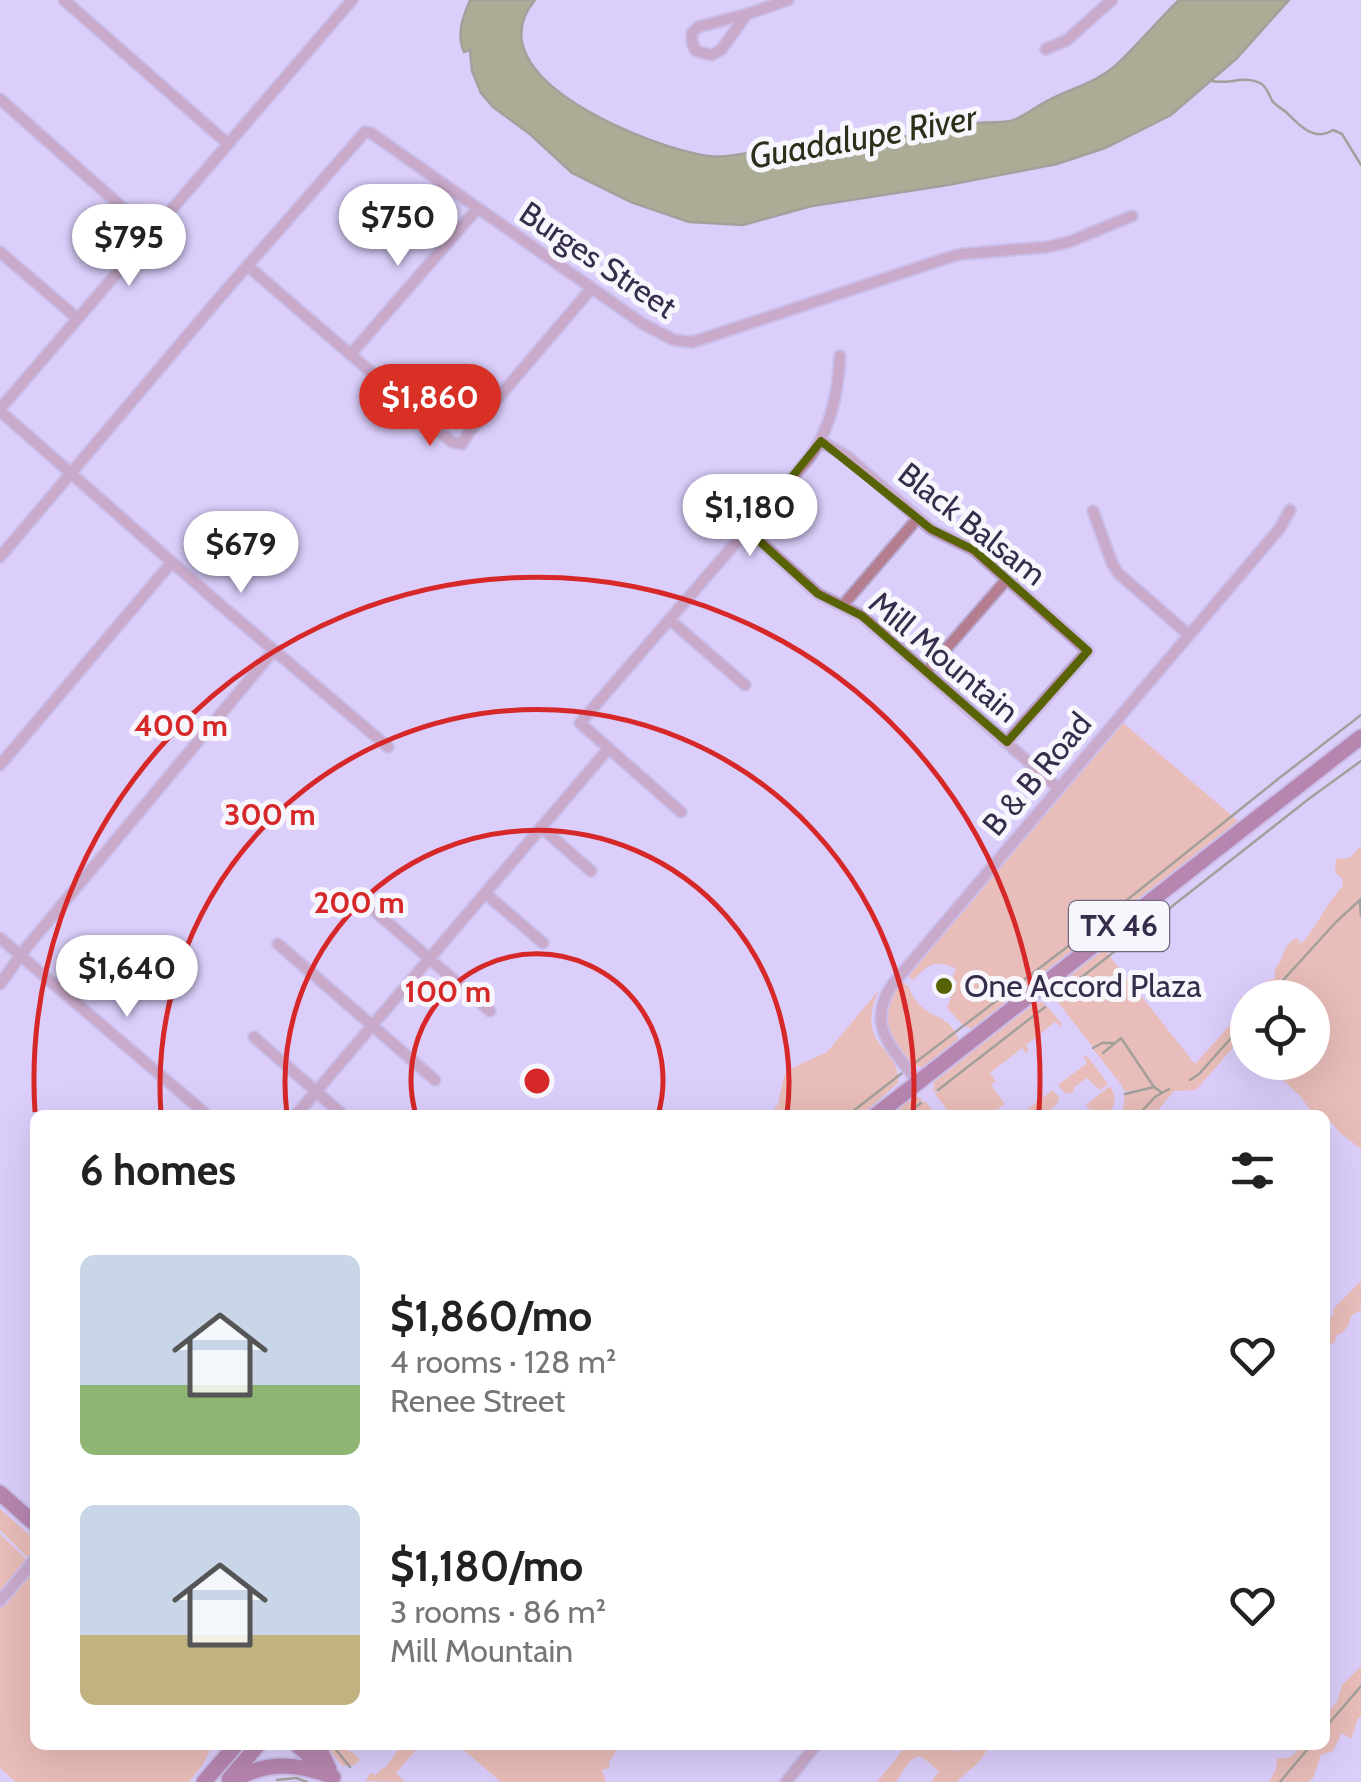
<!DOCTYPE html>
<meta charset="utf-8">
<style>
:root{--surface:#fff;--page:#f6f6f6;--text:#222;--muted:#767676;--accent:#d93025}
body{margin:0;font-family:Cabin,sans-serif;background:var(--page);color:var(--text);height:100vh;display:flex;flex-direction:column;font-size:38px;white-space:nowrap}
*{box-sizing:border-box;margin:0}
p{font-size:32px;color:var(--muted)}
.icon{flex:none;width:55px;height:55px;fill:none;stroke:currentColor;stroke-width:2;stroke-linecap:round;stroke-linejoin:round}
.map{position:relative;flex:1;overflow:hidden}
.side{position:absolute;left:30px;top:1110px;width:1300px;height:640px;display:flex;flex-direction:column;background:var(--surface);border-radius:15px;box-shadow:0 10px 40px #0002}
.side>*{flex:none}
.tools{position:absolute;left:1230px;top:980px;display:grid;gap:20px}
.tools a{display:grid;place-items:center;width:100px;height:100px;border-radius:50%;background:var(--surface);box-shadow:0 10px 40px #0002;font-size:50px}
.price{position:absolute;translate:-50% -85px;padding:0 22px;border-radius:35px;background:#fff;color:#222;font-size:32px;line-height:65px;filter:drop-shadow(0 2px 5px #0008)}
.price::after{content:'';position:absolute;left:50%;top:60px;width:30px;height:22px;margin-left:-15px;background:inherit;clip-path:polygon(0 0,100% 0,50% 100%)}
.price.on{background:var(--accent);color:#fff}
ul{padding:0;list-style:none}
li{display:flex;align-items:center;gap:30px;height:250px;padding:0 50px}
li span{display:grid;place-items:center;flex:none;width:280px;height:200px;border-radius:15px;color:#555}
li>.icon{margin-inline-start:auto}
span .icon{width:120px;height:120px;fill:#fffc;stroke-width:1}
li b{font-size:42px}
h2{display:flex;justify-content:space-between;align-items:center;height:120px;padding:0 50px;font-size:42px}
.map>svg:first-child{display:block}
.green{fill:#faa969}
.water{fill:#74831b;stroke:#616929;stroke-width:2.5}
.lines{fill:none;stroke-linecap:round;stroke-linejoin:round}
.stream{stroke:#616929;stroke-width:2.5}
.street-casing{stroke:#b7abd4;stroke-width:14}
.primary-casing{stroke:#b7abd4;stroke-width:19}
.street{stroke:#b47e90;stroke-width:10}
.primary{stroke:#8d2f56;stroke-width:15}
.marked{fill:none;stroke:#576305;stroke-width:8;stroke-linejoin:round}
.ring{fill:none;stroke:#d62828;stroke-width:5}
.poi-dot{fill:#576305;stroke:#f8f6fd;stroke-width:4}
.labels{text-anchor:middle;stroke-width:10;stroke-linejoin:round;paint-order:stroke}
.shield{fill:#f8f6fd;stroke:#706980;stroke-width:2.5}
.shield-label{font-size:30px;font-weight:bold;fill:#362d4a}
.street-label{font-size:32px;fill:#362d4a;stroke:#f8f6fd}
.poi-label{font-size:32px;fill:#362d4a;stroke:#f8f6fd;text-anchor:start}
.water-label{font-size:35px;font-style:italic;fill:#2c301a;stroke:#f8f6fd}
.centre{fill:#d62828;stroke:#f8f6fd;stroke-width:5}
.ring-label{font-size:30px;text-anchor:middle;font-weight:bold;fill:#d62828;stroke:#f8f6fd;stroke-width:10;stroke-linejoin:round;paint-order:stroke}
</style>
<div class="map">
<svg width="1361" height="1782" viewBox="0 0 1361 1782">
<rect width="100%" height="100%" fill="#dbcefb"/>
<path class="green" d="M1121,721L1238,821L972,1029L963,1025L947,1008L957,982L952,980L956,968C934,960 930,963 913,980L905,974Z
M1361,847V1149L1340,1133L1325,1115H1314L1300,1096L1265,1063L1312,1062V998H1248L1247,1042L1237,1043L1196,1090L1174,1091L1154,1115H1120L1123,1109L1125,1095L1135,1089L1125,1092L1120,1083L1093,1049L1096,1046L1093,1047L1056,1000L1062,994L1061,992L1054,997V990L1057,985L1104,949L1195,1064L1239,1015L1236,1008L1241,997C1255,993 1262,980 1275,979V969C1285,959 1281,945 1297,938L1301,944C1318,926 1325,904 1343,886L1342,878L1335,873L1336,859L1350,858L1358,848Z
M903,982C912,988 910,994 917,1002C931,1020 948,1013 959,1040L921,1068C901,1059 879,1028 886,1005C888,998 895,990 899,983Z
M879,990C853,1048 901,1045 898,1083L862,1115H770L778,1104L784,1076L790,1069L827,1052Z
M1041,1002L1046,1004L1041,1009L1047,1006L1061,1023V1027L1055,1022L1026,1045L1029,1052L1026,1053L1022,1048L990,1073L996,1081L991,1085L1005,1104L990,1115H951L935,1094L942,1088L933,1092L934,1082L1032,1004Z
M1083,1055L1089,1058L1108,1084L1100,1090L1087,1078L1073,1088L1074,1091L1071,1094L1069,1092L1066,1094L1058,1085L1087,1063Z
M1110,1086C1117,1097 1116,1106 1106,1115H1099L1096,1111L1093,1113L1086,1105Z
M1053,1090L1060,1099L1057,1101L1058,1103L1047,1112L1045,1111L1040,1115H1020Z
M918,1097L923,1100L917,1104L918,1106L925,1101L936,1115H891L912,1098Z
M1361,1281V1310L1351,1316C1349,1326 1346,1331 1336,1336L1335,1342L1331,1344L1329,1351L1325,1353V1320L1334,1314L1333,1309Z
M0,1509L33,1538L35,1547L30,1560L0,1530Z
M0,1534L28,1561L0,1593Z
M35,1567V1745H198L200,1747L203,1745H212L204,1763L189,1782H16L0,1768V1608Z
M1361,1666V1717L1358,1718L1351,1739L1342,1733L1333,1751L1321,1755L1313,1778L1308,1782H1269L1276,1769L1277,1759L1291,1757L1303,1745H1325V1714L1337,1702L1342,1685Z
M325,1745H348L349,1751L354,1753L360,1760L354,1765L343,1766Z
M402,1745H420L396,1773L405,1782L366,1781L370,1773L375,1775L383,1768H385Z
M458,1745H630L626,1750H617L609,1762V1768L602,1770L606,1782H501Z
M907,1745H945L954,1751L964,1750L967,1745H988C984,1763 968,1769 957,1782H931L939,1771L922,1757L917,1756L909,1762L896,1782H877Z"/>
<path class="water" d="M470,0H535C470,78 654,149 709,156C730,159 762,149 784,146C826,141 870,141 912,136C935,133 957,125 979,123C991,121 1006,124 1016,119C1028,114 1038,105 1049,100C1072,88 1096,83 1116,65C1138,45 1157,21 1179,0H1289L1237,58L1171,115L1105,148L1057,164L948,185L812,206L743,225L689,222L631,202L572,173L531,135L493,107L481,93L472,71L470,50L464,52C456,34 463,17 470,0Z"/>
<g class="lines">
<path class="stream" d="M1212,81C1228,85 1244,75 1260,83C1268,87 1268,95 1273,102C1277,106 1282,109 1286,112C1300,126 1314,142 1333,130L1342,134L1361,165
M1360,902L1361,916
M1059,995L1310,798L1361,761
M1267,998L1336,922L1361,899
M1093,1048L1102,1043H1115
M1103,1053L1121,1038L1154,1087
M912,1065L1092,928L1278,779L1361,715
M1190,1080L1199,1074L1248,1019
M938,1090L1045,1007
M1125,1094L1154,1087L1161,1092
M848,1115L906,1070
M905,1115L921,1103
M1138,1115L1155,1097L1169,1089
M1325,1728L1361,1686
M332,1745L350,1767
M277,1780L296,1778L307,1782
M1280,1782L1311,1745"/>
<defs>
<path id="street" d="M64,0L228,144
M747,14L721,50L712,55L696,51L692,42V33L698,27Z
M747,14L788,0
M1046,49L1067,40L1112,0
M0,99L151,233
M0,252L77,318
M249,267L452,442L462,444L469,432L591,289
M350,355L477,209
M0,409L352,0
M0,411L223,607L388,747
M821,441L848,457L931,529L974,550L1088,651L1007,742
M1093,511L1112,563L1118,573L1189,635
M748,531L818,594L862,616L1058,788
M0,557L220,297L365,132L371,133L643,324L674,340L692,342L702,339L947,258L961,254L1047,247L1069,242L1132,216
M843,605L917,519
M670,620L745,685
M926,672L1007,579
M0,765L172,562
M681,812L580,723L809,458C831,428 838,393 840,356
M541,827L591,871
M485,893L543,943
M372,909L490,1011
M0,938L207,1115
M278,944L435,1080
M0,984L26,948L274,650
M254,1037L343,1115
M918,1082C893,1049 865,1026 892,985L1280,528L1290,510
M296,1115L609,748
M0,1601L35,1559
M786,1782L816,1745"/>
<path id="primary" d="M876,1115L1361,737
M0,1493L35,1524
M297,1745L324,1769
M318,1745L329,1769
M229,1779L258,1745
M204,1782L236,1745
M232,1782C265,1760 298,1763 333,1777"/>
</defs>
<use href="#street" class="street-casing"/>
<use href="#primary" class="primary-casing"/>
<use href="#street" class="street"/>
<use href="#primary" class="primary"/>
</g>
<path d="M0 0H1361V1782H0ZM821,441L931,529L974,550L1088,651L1007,742L862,616L818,594L748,531Z" fill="#dbcefb" fill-opacity=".55" fill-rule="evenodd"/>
<path class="marked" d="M821,441L931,529L974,550L1088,651L1007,742L862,616L818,594L748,531Z"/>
<g class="ring">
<path d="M416 1115A126 126 0 1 1 658 1115"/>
<path d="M287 1114A252 252 0 1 1 787 1114"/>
<path d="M161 1114A377 377 0 1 1 913 1114"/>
<path d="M35 1112A503 503 0 1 1 1039 1112"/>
</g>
<circle class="poi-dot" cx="944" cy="986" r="10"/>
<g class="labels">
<rect class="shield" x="1069" y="901" width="100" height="50" rx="8"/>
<g class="shield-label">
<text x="1119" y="936">TX 46</text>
</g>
<g class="street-label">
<text transform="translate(598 260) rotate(34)" y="11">Burges Street</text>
<text transform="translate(972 524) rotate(38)" y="11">Black Balsam</text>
<text transform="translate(944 657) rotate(40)" y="11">Mill Mountain</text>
<text transform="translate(1037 774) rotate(-50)" y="11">B &amp; B Road</text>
</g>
<g class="poi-label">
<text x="964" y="997">One Accord Plaza</text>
</g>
<g class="water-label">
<text transform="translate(863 137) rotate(-10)" y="12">Guadalupe River</text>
</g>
</g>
<circle cx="537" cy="1081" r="15" class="centre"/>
<g class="ring-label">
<text x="181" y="736">400 m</text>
<text x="270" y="825">300 m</text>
<text x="359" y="913">200 m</text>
<text x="448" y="1002">100 m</text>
</g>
</svg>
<div class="tools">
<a><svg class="icon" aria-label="locate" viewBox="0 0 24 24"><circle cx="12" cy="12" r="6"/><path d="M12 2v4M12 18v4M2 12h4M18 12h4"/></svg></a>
</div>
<b class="price" style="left:398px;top:269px">$750</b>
<b class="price" style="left:129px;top:289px">$795</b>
<b class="price on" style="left:430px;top:449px">$1,860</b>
<b class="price" style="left:750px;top:559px">$1,180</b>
<b class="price" style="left:241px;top:596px">$679</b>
<b class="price" style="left:127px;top:1020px">$1,640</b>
<section class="side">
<h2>6 homes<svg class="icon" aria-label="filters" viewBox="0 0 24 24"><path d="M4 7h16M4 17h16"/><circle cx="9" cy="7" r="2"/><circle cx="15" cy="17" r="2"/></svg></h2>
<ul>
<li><span style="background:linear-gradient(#c9d6e8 65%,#8fb573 0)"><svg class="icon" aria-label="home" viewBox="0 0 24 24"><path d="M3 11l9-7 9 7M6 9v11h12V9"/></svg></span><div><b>$1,860/mo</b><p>4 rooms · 128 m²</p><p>Renee Street</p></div><svg class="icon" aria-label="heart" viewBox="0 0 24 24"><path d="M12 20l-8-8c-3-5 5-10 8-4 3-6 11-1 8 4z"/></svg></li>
<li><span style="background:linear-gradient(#c9d6e8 65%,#c2b280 0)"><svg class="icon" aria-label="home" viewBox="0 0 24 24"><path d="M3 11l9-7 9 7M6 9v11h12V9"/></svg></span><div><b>$1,180/mo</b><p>3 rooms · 86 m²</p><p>Mill Mountain</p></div><svg class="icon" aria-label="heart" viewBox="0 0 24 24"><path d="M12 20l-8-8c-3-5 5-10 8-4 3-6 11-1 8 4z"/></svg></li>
</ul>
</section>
</div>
